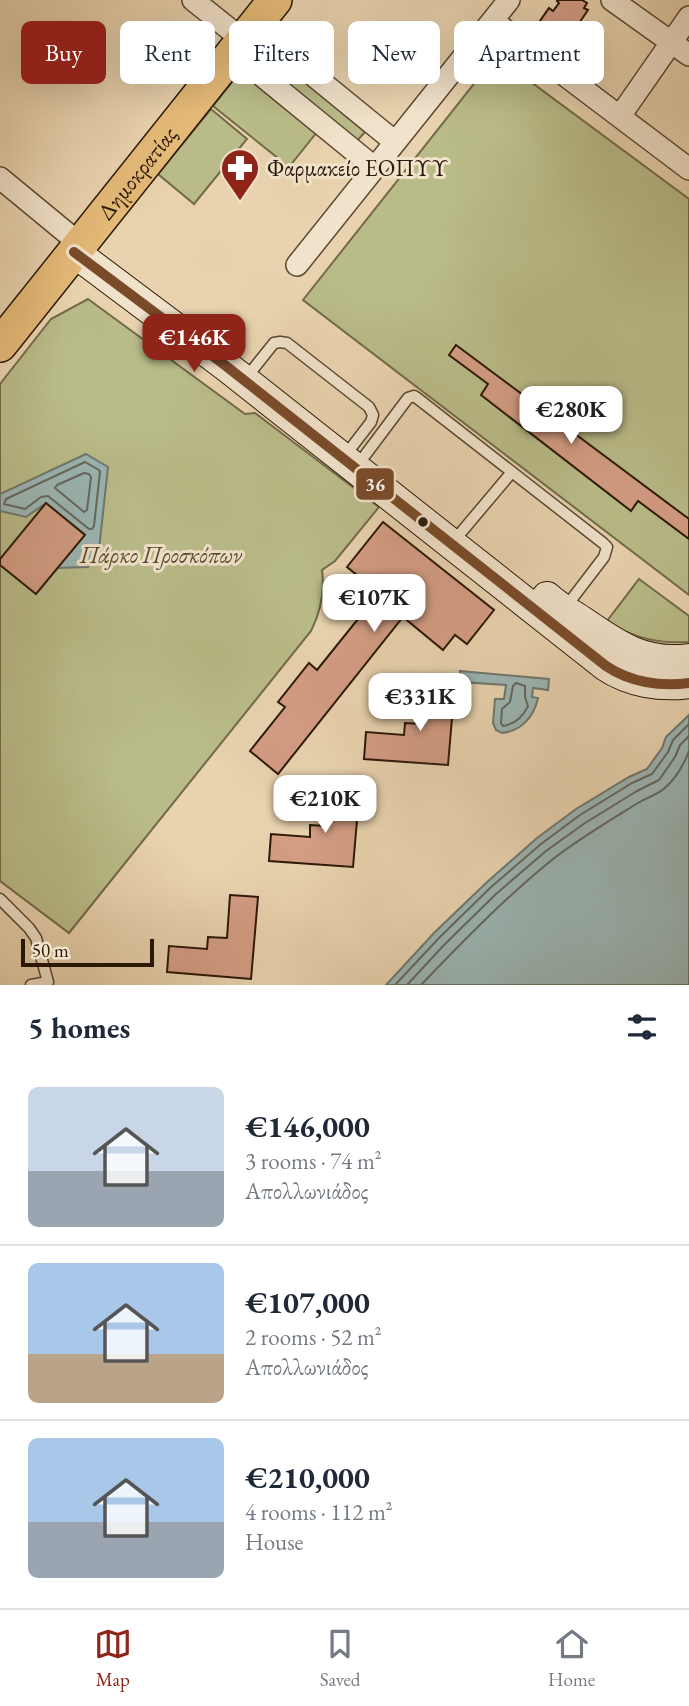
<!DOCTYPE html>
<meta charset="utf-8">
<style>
:root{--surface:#fff;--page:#f2f2f3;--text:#1f2937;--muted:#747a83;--line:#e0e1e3;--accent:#8f2418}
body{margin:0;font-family:"EB Garamond",serif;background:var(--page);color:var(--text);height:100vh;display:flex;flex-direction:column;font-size:26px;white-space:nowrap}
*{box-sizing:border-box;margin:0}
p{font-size:23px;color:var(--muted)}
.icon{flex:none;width:38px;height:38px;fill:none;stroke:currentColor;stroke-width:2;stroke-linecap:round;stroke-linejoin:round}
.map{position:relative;height:985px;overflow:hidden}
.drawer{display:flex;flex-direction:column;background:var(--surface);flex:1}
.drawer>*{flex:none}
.banner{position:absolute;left:21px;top:21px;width:648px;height:63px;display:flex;gap:14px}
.scale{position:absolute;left:21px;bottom:18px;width:133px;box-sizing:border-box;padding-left:7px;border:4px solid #2b1807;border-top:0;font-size:19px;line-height:24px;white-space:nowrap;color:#2b1807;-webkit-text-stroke:5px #f1e2cb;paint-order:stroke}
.price{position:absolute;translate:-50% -60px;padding:0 16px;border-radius:14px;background:#fff;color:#222;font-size:23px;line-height:46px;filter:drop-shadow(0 2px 4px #0008)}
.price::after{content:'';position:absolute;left:50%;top:42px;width:21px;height:16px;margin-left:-10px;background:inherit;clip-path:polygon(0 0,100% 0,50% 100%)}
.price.on{background:var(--accent);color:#fff}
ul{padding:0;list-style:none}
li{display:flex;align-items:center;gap:21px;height:175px;padding:0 28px}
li+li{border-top:2px solid var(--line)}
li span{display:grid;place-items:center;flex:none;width:196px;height:140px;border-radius:10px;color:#555}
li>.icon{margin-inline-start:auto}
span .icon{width:84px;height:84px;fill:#fffc;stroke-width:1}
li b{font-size:30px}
h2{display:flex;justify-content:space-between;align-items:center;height:84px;padding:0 28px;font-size:30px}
.tag{padding:0 24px;border-radius:10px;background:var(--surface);box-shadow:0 7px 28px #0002;font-size:24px;line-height:63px}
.tag.on{background:var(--accent);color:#fff}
.tabs{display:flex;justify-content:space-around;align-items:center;height:98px;border-top:2px solid var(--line);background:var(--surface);font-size:19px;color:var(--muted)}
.tabs a{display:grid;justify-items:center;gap:4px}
.tabs .on{color:var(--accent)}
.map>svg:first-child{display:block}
.green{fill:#b9bc89;stroke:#726a48;stroke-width:2}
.water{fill:#9bb6b5;stroke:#6e776f;stroke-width:2}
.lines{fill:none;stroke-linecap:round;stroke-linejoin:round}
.shore{stroke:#63675e;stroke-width:2}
.building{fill:#d49d84;stroke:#2b1807;stroke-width:2}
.lane-casing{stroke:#5a4731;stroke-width:13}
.street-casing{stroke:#5a4731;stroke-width:24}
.secondary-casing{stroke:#2b1807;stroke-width:32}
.primary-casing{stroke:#2b1807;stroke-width:36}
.lane{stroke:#f1e2cb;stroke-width:10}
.street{stroke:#f1e2cb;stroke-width:21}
.secondary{stroke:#f1e2cb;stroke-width:30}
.primary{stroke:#e4ba78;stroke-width:33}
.bus-1-casing{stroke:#f1e2cb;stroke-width:16}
.bus-1{stroke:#7a4b2a;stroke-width:10}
.bus-dot{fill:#2b1807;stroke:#f1e2cb;stroke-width:2.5}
.labels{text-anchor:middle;stroke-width:6;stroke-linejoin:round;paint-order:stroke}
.poi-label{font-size:23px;fill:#2b1807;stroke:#f1e2cb;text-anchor:start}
.street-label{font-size:23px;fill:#2b1807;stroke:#f1e2cb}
.park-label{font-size:23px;font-style:italic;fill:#56492e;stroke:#f1e2cb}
.line-badge{stroke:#f1e2cb;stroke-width:2.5}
.badge-label{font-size:19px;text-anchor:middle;font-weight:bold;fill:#fff}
</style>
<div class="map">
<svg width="689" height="985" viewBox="0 0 689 985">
<rect width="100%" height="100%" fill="#e9d3af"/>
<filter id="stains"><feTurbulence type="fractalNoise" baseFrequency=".00286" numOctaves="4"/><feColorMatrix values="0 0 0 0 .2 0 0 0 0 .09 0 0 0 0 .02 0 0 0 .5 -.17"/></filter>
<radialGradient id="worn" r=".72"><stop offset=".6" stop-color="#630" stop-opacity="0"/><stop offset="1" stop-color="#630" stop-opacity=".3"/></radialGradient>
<path class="green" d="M272,54L365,132L356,142L264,64Z
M496,56L689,199V595L303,300Z
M241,71L317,132L289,167L213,106Z
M211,109L247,139L194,204L158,174Z
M88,299L245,414L255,413L379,507L335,561L322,570C325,592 321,611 311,631L69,933L0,881V384L51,319Z
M639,579L689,616V642C658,644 633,638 607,621Z"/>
<path class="water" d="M86,454L108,467L99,549L88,567L57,568L84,534L46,503L26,517L0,511V494Z
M460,671L549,679L548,690L533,688L532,697L538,698C534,717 521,731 502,733L496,730L493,723L495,699H504L506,685L460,682Z
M689,715V985H386L434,933L486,883L537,838L576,809L629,777L647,769L662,748L666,737Z"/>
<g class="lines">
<path class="shore" d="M85,462L99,470L100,472L94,526L92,529H89L48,496L41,497L25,509L4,504L6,499Z
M84,473L89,474L91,477L87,510L84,512L55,488L57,485Z
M516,683L525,686V697L528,706C523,717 515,724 503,726L501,723L502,709L510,702L513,686Z
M395,985L439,938L490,888L541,844L580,815L632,783L652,774L668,752L673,740L689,724
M407,985L445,944L496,894L546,851L585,823L637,791L659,780L675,757L680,745L689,736
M421,985C463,941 506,897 553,859C580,838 609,821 638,803C647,797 658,795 666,787C676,778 684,764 689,751"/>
</g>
<path class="building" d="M557,0H582L587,3L584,8L588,10L567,41L563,38L560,43L546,33L548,31L540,26L542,23L540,21L549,8L553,11L559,3L557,1Z
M456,345L689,519V539L638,501L631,511L481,395L488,384L449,355Z
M46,503L85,535L36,594L0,565V559Z
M383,522L494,610L467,644L455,635L443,650L403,617L278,774L250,751L285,707L278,702L309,663L317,670L379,593L347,567Z
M427,681L455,683L448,765L364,759L366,732L404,735L405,723L424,724Z
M333,783L360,785L353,867L269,861L271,834L310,837V825L329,826Z
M230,895L258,897L251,979L167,972L169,946L207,949L208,937L227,938Z"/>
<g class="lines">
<defs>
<path id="lane" d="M246,378L274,343L280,342L287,343L369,407L373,415L371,422L344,457
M357,466L408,398L414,396L417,398L603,543L607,547L604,557L565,608
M453,542L512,472
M0,899L29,928L36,938L48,982L31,985"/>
<path id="street" d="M193,0L243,40
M612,0L689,55
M493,21L689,169
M254,27L395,142
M233,52L375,168
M620,116L689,17
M0,178L80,244
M297,265L509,0"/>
<path id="secondary" d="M74,252L226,366L606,666C630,682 660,687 689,683
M547,597C558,607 571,614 583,622C618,646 644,665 689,659"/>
<g id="primary">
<path id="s1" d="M0,345L275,0"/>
</g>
</defs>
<use href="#lane" class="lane-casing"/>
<use href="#street" class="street-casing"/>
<use href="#secondary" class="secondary-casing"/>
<use href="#primary" class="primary-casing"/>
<use href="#lane" class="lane"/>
<use href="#street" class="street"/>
<use href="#secondary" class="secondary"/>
<use href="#primary" class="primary"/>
<defs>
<path id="bus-1" d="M74,252L226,366L606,666C630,682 660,687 689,683"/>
</defs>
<use href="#bus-1" class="bus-1-casing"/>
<use href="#bus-1" class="bus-1"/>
</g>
<defs>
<symbol id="pharmacy-pin" viewBox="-11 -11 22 30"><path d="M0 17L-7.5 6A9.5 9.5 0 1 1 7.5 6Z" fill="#8f2418" stroke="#f1e2cb"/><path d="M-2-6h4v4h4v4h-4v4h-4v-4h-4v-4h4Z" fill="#fff"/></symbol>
</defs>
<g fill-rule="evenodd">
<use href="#pharmacy-pin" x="218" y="146" width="44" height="60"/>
</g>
<circle class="bus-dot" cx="423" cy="522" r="6"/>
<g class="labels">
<g class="poi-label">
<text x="267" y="176">Φαρμακείο ΕΟΠΥΥ</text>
</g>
<g class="street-label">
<text dy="8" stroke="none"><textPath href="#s1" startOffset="220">Δημοκρατίας</textPath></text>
</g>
<g class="park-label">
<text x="161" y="563">Πάρκο Προσκόπων</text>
</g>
</g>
<rect class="line-badge" x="355" y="467" width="40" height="34" rx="7" fill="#7a4b2a"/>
<g class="badge-label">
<text x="375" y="491">36</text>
</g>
<rect width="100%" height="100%" filter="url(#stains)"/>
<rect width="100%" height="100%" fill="url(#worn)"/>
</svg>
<div class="scale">50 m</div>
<b class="price on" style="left:194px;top:374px">€146K</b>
<b class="price" style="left:571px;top:446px">€280K</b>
<b class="price" style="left:374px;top:634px">€107K</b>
<b class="price" style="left:420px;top:733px">€331K</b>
<b class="price" style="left:325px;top:835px">€210K</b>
<div class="banner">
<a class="tag on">Buy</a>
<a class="tag">Rent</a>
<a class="tag">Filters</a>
<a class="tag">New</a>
<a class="tag">Apartment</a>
</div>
</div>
<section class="drawer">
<h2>5 homes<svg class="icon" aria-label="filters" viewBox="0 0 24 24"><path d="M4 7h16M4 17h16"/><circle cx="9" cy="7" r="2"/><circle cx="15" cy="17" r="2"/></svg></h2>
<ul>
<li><span style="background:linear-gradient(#c9d6e8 60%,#9aa5b1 0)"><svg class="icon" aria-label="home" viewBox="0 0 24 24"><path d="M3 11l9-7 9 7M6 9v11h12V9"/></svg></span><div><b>€146,000</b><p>3 rooms · 74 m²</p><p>Απολλωνιάδος</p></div></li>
<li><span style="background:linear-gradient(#a9c7e8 65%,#b9a48a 0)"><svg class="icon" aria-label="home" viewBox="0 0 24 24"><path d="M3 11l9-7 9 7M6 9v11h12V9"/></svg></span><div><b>€107,000</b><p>2 rooms · 52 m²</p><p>Απολλωνιάδος</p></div></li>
<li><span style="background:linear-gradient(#a9c7e8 60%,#9aa5b1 0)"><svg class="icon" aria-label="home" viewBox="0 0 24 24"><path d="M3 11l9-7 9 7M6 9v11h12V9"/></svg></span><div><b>€210,000</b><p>4 rooms · 112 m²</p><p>House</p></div></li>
</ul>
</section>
<nav class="tabs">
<a class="on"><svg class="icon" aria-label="map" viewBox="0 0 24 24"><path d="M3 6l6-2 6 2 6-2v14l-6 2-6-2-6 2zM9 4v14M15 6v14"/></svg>Map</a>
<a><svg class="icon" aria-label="saved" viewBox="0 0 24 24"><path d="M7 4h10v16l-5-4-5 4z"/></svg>Saved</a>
<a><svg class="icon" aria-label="home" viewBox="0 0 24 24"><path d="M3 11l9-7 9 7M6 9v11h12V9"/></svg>Home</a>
</nav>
